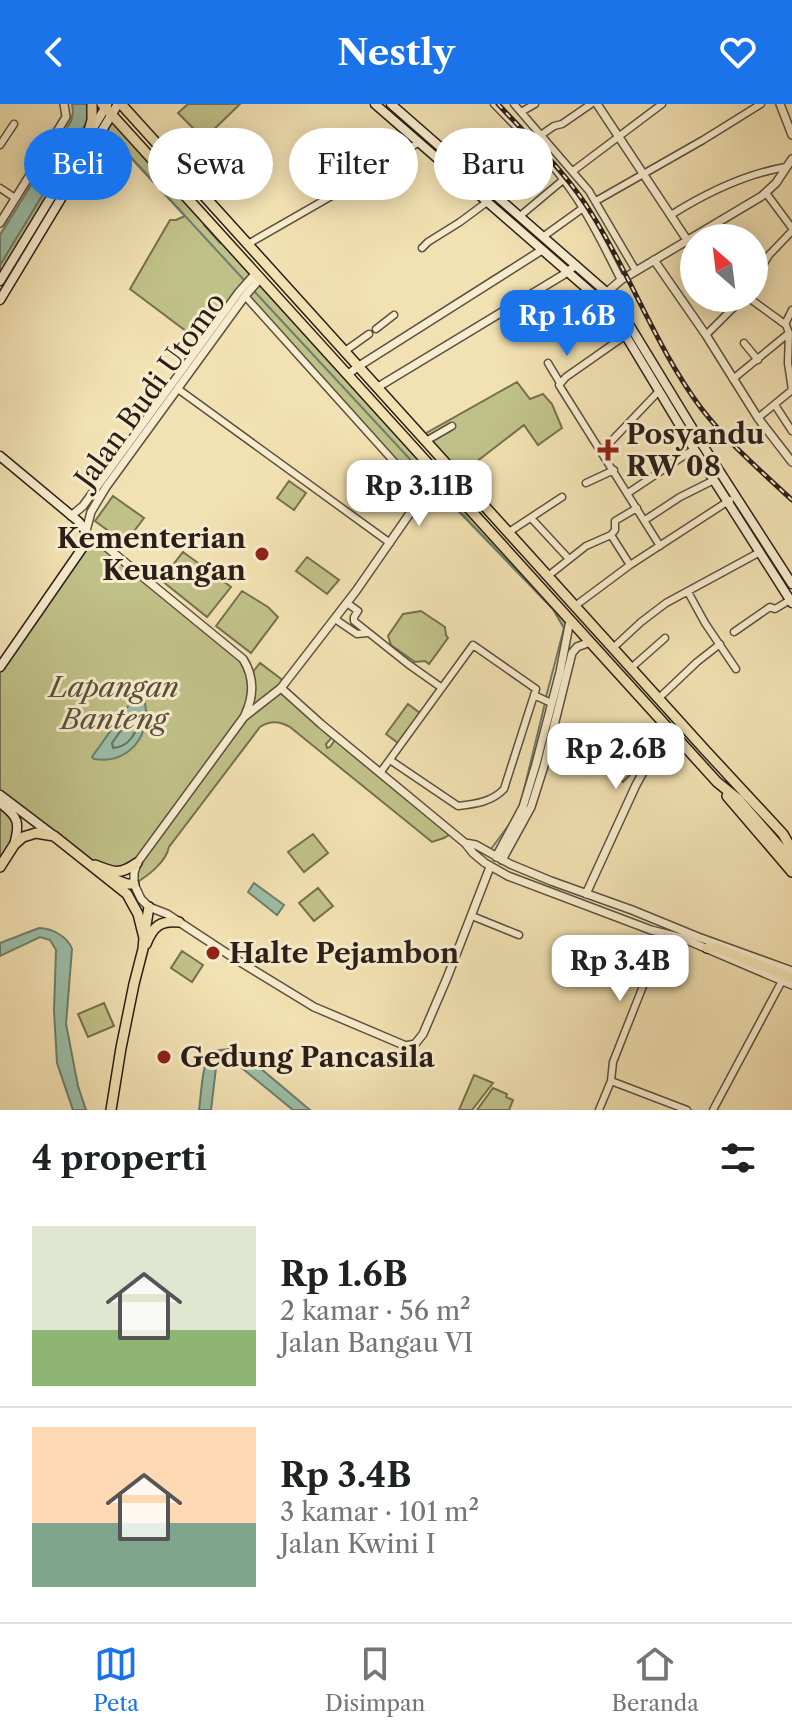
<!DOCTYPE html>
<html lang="id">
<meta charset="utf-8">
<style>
:root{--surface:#fff;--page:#f2f2f2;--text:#202124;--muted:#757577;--line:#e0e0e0;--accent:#1a73e8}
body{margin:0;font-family:"Libre Caslon Text",serif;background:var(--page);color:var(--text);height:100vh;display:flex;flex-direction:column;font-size:30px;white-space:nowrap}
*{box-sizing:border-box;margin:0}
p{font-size:26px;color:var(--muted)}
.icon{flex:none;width:44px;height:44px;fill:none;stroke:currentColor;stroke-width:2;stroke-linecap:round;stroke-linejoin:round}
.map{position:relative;height:1006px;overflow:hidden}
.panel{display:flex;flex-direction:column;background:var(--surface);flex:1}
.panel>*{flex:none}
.top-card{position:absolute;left:24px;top:24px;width:744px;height:72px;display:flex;gap:16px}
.needle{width:52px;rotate:332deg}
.controls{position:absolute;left:680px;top:120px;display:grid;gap:16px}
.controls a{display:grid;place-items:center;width:88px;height:88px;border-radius:50%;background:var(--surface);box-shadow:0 4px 20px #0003;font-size:40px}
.price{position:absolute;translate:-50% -68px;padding:0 18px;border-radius:16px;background:#fff;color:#222;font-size:26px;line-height:52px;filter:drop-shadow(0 2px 4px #0008)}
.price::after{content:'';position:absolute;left:50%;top:48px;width:24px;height:18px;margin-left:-12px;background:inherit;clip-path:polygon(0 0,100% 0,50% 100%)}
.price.selected{background:var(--accent);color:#fff}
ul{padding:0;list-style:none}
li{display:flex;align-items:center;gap:24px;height:200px;padding:0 32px}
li+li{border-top:2px solid var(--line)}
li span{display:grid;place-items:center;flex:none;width:224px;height:160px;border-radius:0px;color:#555}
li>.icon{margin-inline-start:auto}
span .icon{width:96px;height:96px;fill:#fffc;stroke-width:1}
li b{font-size:34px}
h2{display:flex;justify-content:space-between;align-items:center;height:96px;padding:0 32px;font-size:34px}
.pill{padding:0 28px;border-radius:36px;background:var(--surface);box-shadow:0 4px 20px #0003;font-size:28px;line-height:72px}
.pill.selected{background:var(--accent);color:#fff}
header{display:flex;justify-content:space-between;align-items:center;height:104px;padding:0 32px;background:var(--accent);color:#fff;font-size:36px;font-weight:700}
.tab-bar{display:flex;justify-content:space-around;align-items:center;height:112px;border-top:2px solid var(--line);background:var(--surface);font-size:22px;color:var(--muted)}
.tab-bar a{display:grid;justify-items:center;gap:4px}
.tab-bar .selected{color:var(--accent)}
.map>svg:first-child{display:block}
.green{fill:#c0c188;stroke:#757050;stroke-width:2}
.water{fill:#9cbea7;stroke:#6e7e6e;stroke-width:2}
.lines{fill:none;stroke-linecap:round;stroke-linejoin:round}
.shore{stroke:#636e60;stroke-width:2}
.stream{stroke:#6e7e6e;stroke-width:2}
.minor-casing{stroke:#5c503e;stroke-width:9}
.tertiary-casing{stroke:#5c503e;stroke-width:10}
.secondary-casing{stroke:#2a1f18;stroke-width:11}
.primary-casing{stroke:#2a1f18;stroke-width:12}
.minor{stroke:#f7eccd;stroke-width:6}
.tertiary{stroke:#f7eccd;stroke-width:7}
.secondary{stroke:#f7eccd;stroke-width:8}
.primary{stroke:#f2e1b2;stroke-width:9}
.rail-casing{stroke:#2a1f18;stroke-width:5}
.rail{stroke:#f7eccd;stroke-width:2;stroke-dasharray:6;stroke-linecap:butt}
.poi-dot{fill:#8f2418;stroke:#f7eccd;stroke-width:3}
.labels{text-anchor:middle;stroke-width:6;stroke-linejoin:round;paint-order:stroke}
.street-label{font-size:28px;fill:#2a1f18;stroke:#f7eccd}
.poi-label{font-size:28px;font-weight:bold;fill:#2a1f18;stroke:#f7eccd;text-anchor:start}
.park-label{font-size:28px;font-style:italic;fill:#57503a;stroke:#f7eccd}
</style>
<header><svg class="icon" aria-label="back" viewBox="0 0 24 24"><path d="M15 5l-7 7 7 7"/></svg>Nestly<svg class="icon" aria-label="heart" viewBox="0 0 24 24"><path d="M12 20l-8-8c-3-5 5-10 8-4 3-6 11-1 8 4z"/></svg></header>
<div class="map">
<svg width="792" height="1006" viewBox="0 0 792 1006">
<rect width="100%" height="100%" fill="#f2e1b2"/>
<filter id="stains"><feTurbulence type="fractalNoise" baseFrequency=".0025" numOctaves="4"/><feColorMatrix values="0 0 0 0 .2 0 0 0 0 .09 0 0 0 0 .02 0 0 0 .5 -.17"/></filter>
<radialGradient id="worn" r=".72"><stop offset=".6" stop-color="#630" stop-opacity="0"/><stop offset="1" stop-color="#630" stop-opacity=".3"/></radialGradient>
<path class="green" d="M188,0H240L204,35L178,9Z
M112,10L207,117L204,121L220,139L224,136L255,170L202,239L130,185L170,116H176L185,112L103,24Z
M88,16V30L0,177V161Z
M260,175L570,516L568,526L564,524L553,505L434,381L424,391L245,192Z
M517,278L530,295L543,290L552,300L562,324L538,341L524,321L458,372L421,332Z
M289,377L306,389L294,406L277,394Z
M113,392L144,414L125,439L95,417Z
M86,436L99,437L243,555L252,569L260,559L285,578L281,583L334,631L326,640L327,644L330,643L337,633L452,729L444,734L432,738L290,623C280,617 270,616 260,623L169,743C166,758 148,772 134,780V769L127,765L95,761L0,691V562Z
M183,448L231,483L207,513L161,476Z
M307,453L339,476L327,490L296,467Z
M242,487L268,503L278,513L251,549L216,522Z
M421,507L445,523L446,531L448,534L429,560L425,557L415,558L391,541L388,532L403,510Z
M408,600L420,609L398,639L386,630Z
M621,645L636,660L628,668L630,671L623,678L608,663L616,656L613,652Z
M0,704C24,722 13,734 0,755Z
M313,730L328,749L304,768L288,748Z
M318,784L333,802L314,817L299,799Z
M182,847L203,861L192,878L171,864Z
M104,899L114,922L88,933L78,910Z
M474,971L493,979L472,1006H459Z
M493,984L507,990L506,993L513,996L509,1006H477Z"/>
<path class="water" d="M72,0H88V16L0,161V131L71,17L73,8Z
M139,587L141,588C157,621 134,662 94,655L92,653Z
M254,779L284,801L277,811L248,788Z
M39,824C52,824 68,833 72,845L66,920L78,982L86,1006H73L57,959L54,907L56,846L50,836L40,833L0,852V839Z
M229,945L241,948L310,1006H293L237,960C229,956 222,957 216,964L211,1006H199C201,993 202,960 210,951C214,945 223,946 229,945Z"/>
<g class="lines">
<path class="shore" d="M135,610L139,614C137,629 129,643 113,644L112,639L132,611Z"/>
<path class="stream" d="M105,25L244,176
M254,187L432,379
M436,384L553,505L564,524L546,593
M521,698L545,599
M491,745L511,718"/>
<defs>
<path id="minor" d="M494,0C521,28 551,56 573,89C592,116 606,147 621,176
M514,0L589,87L636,167
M521,8L535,0
M541,31L554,22L562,20L591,0
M0,41L14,20
M573,67L662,0
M481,78L499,61L530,38
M0,84L15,94
M766,89L792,124
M596,97L703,36L761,0
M671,111C706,89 745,70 786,63
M520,112L563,76
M544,132L583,104
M248,140L382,63L419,38
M422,144L428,138L460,118L487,98
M754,176L769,151L792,127
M245,192L424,391
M749,194L786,221L789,229L788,259L792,286L758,314
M785,220L792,206
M376,225L394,211
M626,231L566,273L559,281L660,442
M706,231L743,194
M744,239L758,256
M345,247L369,230
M548,259L560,279
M733,275L789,229
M178,285L390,439
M775,301L792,327
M426,337L452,322
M601,348L659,287
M586,379L614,366
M628,389L694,345
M531,414L569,455
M645,416L680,393L714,376
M509,428L562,393
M611,431L630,461
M548,472L586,442L611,431L615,426V417L637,404
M688,488L705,519L736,565
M347,499L358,507L354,513V517L408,560L442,584
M575,502L630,461L730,396
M335,515L357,530L367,529
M734,528L770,503L775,505L790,496
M613,544L641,518L666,499L760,448
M631,564L665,534
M534,591L551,599
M659,594L697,558L720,540
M380,669L473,541L536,585L504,685C492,698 475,700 458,702L390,656
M472,812L519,831
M611,977L687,1006
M599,1006L611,977L613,958L664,829
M713,1006L782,877"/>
<path id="tertiary" d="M597,0L687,136
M780,0L792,31
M0,119L66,13L64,0
M654,156L706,231L758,314L792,358
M599,195L621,176L762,92L776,79L792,55
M347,271L359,262L542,146
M378,283L563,171L576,161
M454,368L436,378L415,402L356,487L281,584L244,613L137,759L134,769V780L141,795L149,803L167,810L237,856L314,903L406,942L415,940L423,930L447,874L490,763
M71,412L83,402L239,188L255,170
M86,427L91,408L106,383L245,192L260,175
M87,432L99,437L243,555C255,574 254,592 245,611
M281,584L321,620L465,739L473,749L485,759L508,772L651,826L682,834L792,881
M465,739L476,741L510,760L551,777L632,806L698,833L792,867
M496,753L523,703L536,660L560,568L570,516
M502,756L531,703L544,662L572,549L577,543L590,538
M586,790L636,681L652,652L665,639L674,637L680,639"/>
<path id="secondary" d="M375,0L609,204L694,345L792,499
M391,0L613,194L702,340L792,480
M0,177L107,1
M0,196L118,0
M0,352L78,417C86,425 88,432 83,443L0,563
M0,691L54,732
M0,699C19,713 20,719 14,741"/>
<path id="primary" d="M102,0L717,678L738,695L792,757
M121,0L706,647L783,730L792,746
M88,30L92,16V0
M727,692L792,768
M95,761C114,769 120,771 137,759
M0,763L14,741L23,733L36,729L54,732L127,790L138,810L144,834L143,845L134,880L121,944L111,1006
M111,774L127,780H134
M145,827L149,803
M146,840C153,822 161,816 179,818
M707,844H717L792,874"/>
</defs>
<use href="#minor" class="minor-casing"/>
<use href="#tertiary" class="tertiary-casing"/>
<use href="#secondary" class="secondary-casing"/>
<use href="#primary" class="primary-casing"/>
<use href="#minor" class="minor"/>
<use href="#tertiary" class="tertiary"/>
<use href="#secondary" class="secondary"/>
<use href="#primary" class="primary"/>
<defs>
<path id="rail" d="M498,0C531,36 568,70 593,112C632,174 657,245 701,304C727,338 761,367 792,396"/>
</defs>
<use href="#rail" class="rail-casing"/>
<use href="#rail" class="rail"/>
</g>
<g class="poi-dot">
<path d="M604 334h8v8h8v8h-8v8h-8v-8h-8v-8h8z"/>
<circle cx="262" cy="450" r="8"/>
<circle cx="213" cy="849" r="8"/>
<circle cx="164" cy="953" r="8"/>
</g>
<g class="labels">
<g class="street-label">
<text transform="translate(150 286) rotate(-54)" y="10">Jalan Budi Utomo</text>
</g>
<g class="poi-label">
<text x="626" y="340">Posyandu<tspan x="626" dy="32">RW 08</tspan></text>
<text x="246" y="444" text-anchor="end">Kementerian<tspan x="246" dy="32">Keuangan</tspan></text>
<text x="229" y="859">Halte Pejambon</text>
<text x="180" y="963">Gedung Pancasila</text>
</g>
<g class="park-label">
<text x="114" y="593">Lapangan<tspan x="114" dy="32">Banteng</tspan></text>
</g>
</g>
<rect width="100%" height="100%" filter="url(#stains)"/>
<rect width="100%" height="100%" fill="url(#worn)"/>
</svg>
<div class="controls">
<a><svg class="needle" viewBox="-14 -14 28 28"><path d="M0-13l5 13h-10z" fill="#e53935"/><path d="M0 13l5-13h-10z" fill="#757577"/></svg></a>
</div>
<b class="price selected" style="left:567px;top:254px">Rp 1.6B</b>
<b class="price" style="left:419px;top:424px">Rp 3.11B</b>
<b class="price" style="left:616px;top:687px">Rp 2.6B</b>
<b class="price" style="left:620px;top:899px">Rp 3.4B</b>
<div class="top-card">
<a class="pill selected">Beli</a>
<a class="pill">Sewa</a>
<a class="pill">Filter</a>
<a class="pill">Baru</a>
</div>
</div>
<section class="panel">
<h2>4 properti<svg class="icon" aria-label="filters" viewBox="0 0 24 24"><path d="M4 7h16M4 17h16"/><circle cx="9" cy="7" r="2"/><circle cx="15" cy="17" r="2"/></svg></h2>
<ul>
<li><span style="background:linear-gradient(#dfe7d0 65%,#8fb573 0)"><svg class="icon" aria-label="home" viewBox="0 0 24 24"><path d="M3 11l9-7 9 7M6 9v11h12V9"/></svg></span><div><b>Rp 1.6B</b><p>2 kamar · 56 m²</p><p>Jalan Bangau VI</p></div></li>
<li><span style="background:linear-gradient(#ffd9b3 60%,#7fa58c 0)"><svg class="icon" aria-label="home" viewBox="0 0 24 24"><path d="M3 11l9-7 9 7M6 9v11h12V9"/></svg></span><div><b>Rp 3.4B</b><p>3 kamar · 101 m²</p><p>Jalan Kwini I</p></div></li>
</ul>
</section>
<nav class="tab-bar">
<a class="selected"><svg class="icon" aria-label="map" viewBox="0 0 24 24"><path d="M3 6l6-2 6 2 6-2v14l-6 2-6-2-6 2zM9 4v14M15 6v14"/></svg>Peta</a>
<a><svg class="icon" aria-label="saved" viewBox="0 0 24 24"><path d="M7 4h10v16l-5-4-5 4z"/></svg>Disimpan</a>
<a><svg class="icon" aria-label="home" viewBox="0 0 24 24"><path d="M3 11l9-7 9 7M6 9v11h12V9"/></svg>Beranda</a>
</nav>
